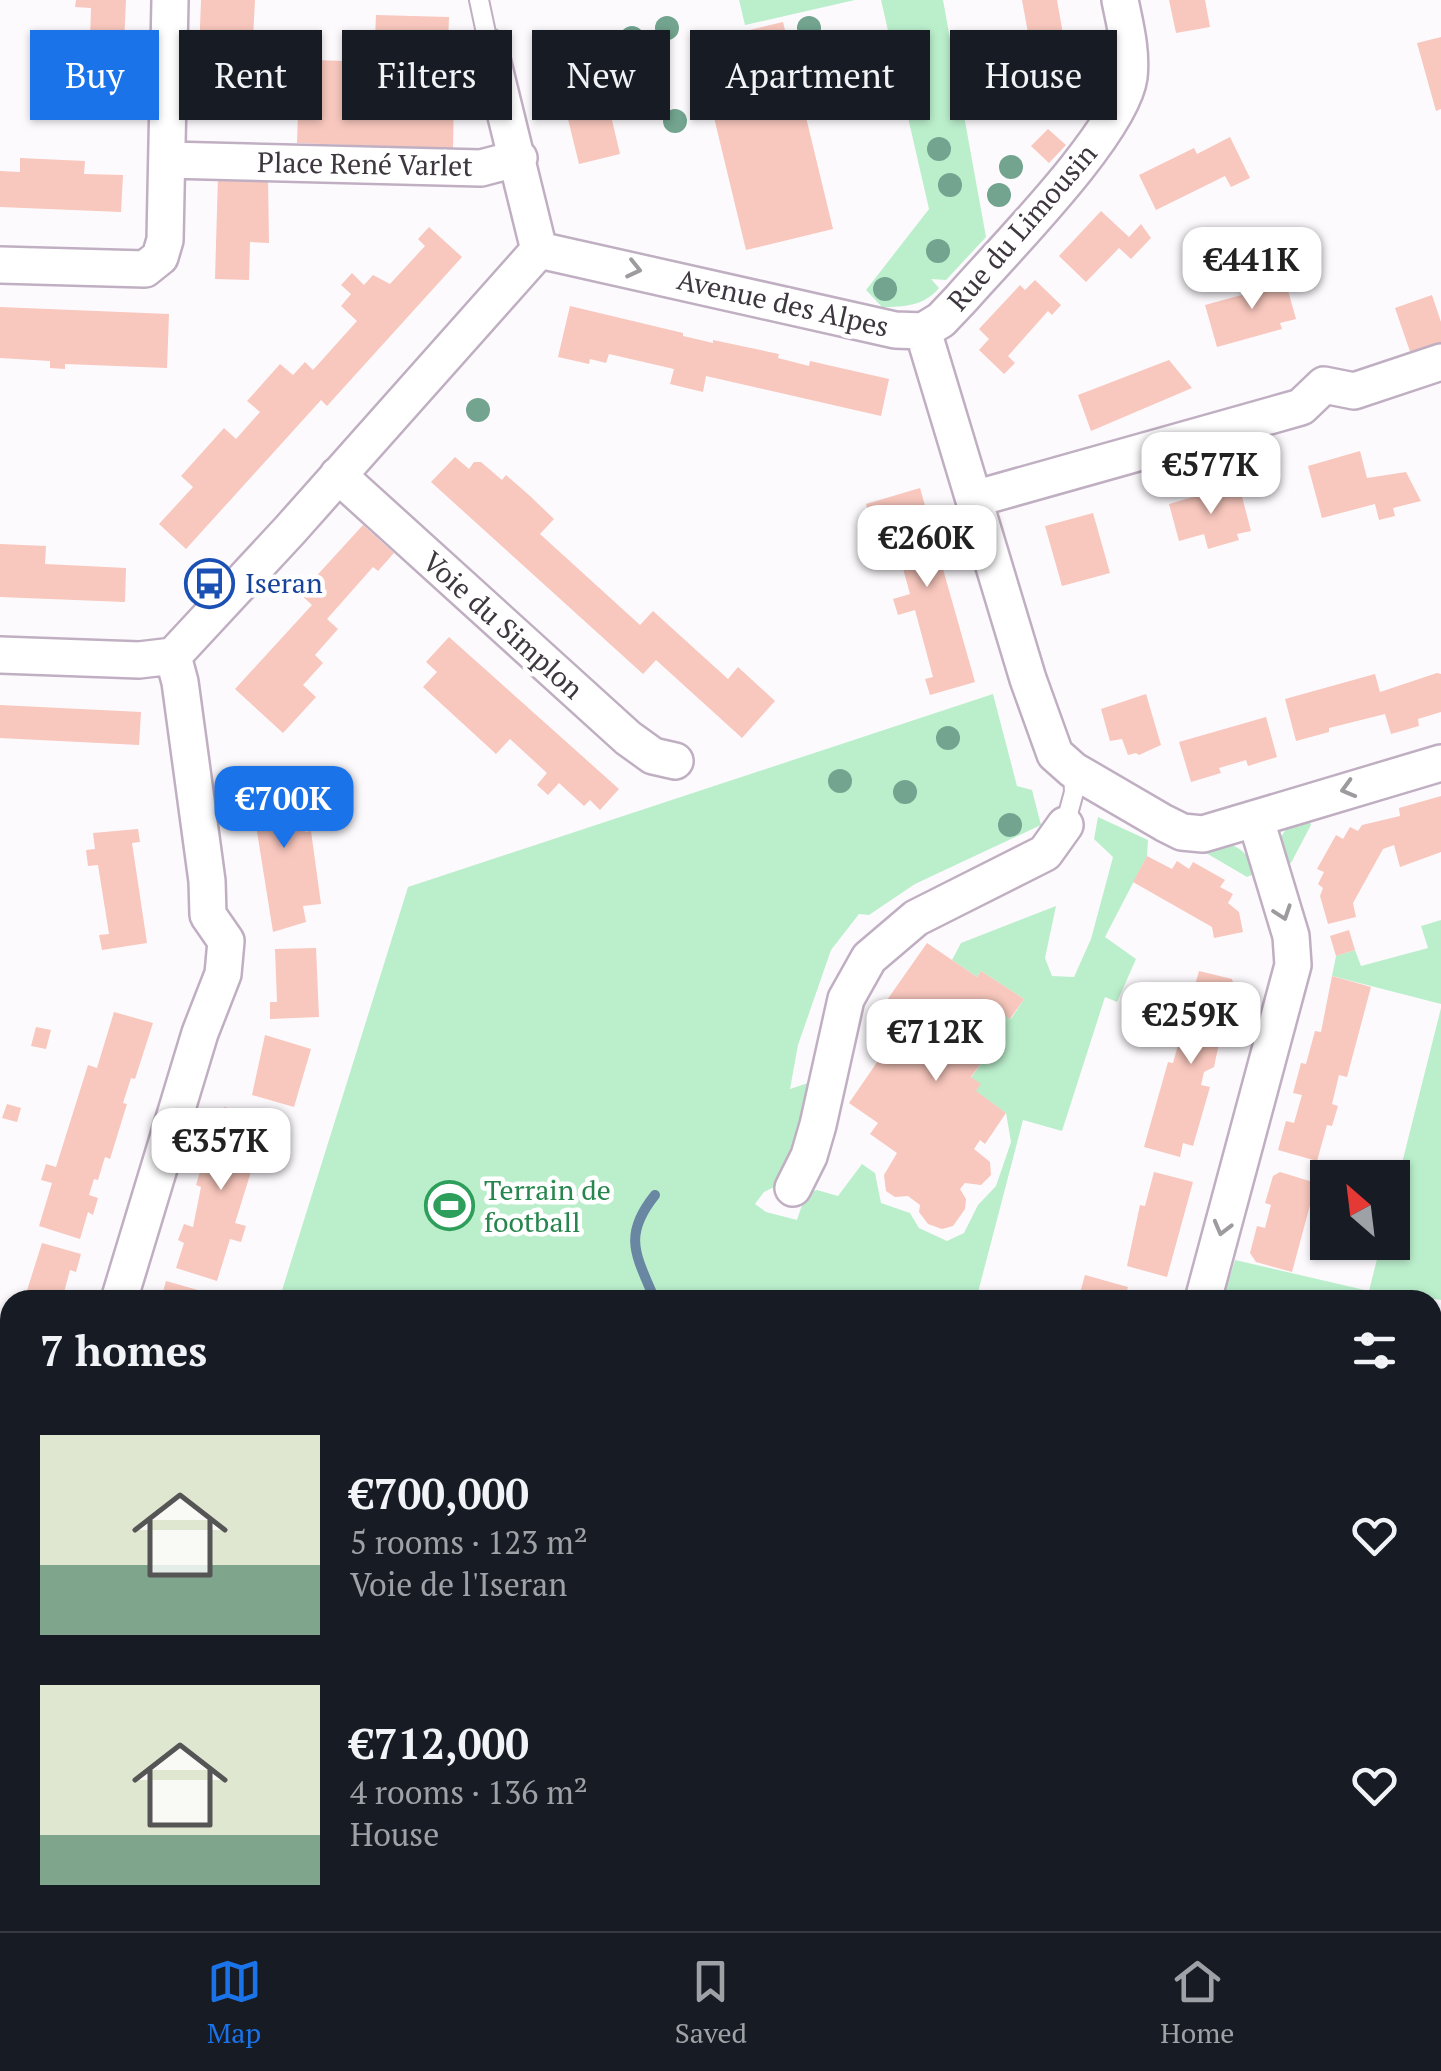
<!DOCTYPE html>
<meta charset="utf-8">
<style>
:root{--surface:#171b24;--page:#20242c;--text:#f1f3f6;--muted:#9ea1a6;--line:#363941;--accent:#1a73e8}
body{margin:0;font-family:"PT Serif",serif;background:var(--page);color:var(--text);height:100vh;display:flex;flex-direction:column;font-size:38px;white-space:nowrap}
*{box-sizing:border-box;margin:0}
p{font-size:32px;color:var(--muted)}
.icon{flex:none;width:55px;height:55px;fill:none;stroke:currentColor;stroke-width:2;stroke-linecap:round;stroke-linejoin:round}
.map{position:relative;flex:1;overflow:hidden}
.sheet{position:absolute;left:0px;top:1290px;width:1442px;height:642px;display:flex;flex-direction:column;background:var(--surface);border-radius:30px 30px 0 0;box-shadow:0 2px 8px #0004}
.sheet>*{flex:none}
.guide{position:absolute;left:30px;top:30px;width:1382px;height:90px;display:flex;gap:20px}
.needle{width:65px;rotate:332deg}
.tools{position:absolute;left:1310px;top:1160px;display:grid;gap:20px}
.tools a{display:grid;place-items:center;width:100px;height:100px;border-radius:0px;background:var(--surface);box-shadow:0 2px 8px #0004;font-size:50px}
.price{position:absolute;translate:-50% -85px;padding:0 22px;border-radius:20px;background:#fff;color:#222;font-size:32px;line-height:65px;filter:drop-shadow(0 2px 5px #0008)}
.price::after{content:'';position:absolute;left:50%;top:60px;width:30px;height:22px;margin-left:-15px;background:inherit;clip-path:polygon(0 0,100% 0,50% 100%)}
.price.active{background:var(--accent);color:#fff}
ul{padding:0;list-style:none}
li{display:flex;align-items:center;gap:30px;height:250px;padding:0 40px}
li span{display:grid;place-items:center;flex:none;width:280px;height:200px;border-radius:0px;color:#555}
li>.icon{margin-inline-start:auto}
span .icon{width:120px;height:120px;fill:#fffc;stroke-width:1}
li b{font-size:42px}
h2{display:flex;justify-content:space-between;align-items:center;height:120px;padding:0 40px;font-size:42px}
.tag{padding:0 35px;border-radius:0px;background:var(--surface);box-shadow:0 2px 8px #0004;font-size:35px;line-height:90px}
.tag.active{background:var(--accent);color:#fff}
.dock{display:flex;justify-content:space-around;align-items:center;height:140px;border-top:2px solid var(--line);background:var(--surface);font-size:28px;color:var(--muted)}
.dock a{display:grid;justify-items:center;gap:5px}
.dock .active{color:var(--accent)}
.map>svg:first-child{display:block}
.green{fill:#bbefcc}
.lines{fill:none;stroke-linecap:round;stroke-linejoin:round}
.stream{stroke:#6986a2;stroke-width:10}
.building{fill:#f8c7bd}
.lane-casing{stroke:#c0afc2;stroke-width:22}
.street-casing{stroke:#c0afc2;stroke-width:40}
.lane{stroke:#fff;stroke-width:18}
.street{stroke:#fff;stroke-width:35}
.tree{fill:#72a48f}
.oneway{stroke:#9e9b9f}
.labels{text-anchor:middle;stroke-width:9;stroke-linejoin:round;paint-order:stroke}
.street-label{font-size:28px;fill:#3e373f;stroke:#fff}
.transit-label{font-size:28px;fill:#164399;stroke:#fff;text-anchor:start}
.leisure-label{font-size:28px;fill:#27864d;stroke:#fff;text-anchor:start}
</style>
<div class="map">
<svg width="1441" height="1931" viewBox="0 0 1441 1931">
<rect width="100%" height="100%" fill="#fdfafe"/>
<path class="green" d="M739,0H855L745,25Z
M881,0H943L986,237L946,280L931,279L939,288C924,306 904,307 882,307L866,290L929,209Z
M993,694L1017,786L1032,790L1041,825L915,884L869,915L859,914L831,950L798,1045L790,1089L811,1082L782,1183L764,1192L755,1204L766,1212L797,1220L806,1193L817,1190L838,1196L862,1164L875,1173L881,1203L910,1213L919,1228L947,1241L964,1233L978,1205L996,1186L1011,1142L1006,1113L966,1085L989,1052L986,1040L1003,1014L1011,1019L1024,999L981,971L977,977L952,960L961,943L1056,906L1045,958L1052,976L1074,977L1091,939L1113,857L1094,839L1098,817L1148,840L1147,856L1105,937L1136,959L1117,1002L1105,997L1062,1131L1023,1120L976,1300H279L408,887Z
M1308,816L1311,825L1291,863L1281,866C1276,837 1281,828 1308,816Z
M1204,843C1233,843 1244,844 1256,873L1247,877L1206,853Z
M1441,920V1004L1332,976L1336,956L1355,950L1361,966L1428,948L1421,926Z
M1441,1008V1300L1414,1296L1407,1300L1289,1297L1283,1300H1223L1235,1260L1369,1291L1381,1243L1392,1242L1393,1199Z
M377,1923H1167L1166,1931H385Z"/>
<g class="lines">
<path class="stream" d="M655,1300C636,1255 622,1236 655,1195"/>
</g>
<path class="building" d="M76,0H126L122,92L68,91L70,40H90L91,8L75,7Z
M201,0H255L252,58L374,62L376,15L449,17L446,97L454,98L453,149L297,143L298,113L197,109Z
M1022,0H1057L1074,97L1029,105L1027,91L1039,89L1035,71L1018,74L1014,58L1032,55Z
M1169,0H1205L1210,27L1176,33Z
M783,22L833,229L746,250L696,43Z
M1441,37V109L1436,111L1417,43Z
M595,48L620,154L579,164L553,58Z
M1048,129L1066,145L1049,163L1031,146Z
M1230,137L1250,178L1231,187L1225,176L1156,210L1139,175L1194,148L1197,154Z
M20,158L85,161L84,174L123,175L121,212L0,207V171L20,172Z
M218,176L268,178L269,243L250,242L249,280L215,279Z
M1101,211L1129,237L1141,224L1151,238L1131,259L1119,248L1086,282L1059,256Z
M429,227L462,257L327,406L321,400L186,549L159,524L193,487L181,476L224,428L236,439L260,412L247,401L280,364L293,375L305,362L313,370L357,321L341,306L351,294L341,285L352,273L364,285L373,275L390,284L425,246L418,239Z
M1282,269L1296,319L1280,323L1282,329L1217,347L1205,305L1271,287L1267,273Z
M1035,280L1061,305L1052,315L1048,311L1008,356L1015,363L1004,374L979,350L989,339L979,329L1020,285L1025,290Z
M1432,295L1441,322V357L1415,366L1395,308Z
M570,306L683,333V336L696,339L713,343V340L779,354L778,358L809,366L810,361L889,379L881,416L706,376L703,392L670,384L674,369L609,354L606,363L590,359L589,364L558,357Z
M0,307L169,314L167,368L65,364V369L50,368V361L0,358Z
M1169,360L1192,388L1091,431L1078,395Z
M1360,451L1367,478L1406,472L1421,501L1393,508L1395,516L1379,520L1375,504L1322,518L1308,466Z
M455,457L469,469L474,462H481L502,480L506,475L530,496L554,519L540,534L640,625L653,611L728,679L738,667L775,701L742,738L656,660L643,674L431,482Z
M920,488L975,682L930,695L925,679L933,677L915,610L898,615L893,599L910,594L888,514L870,519L866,504Z
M1224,488L1226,494L1240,489L1251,531L1237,534L1239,540L1208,549L1204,534L1179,541L1169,504Z
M1093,513L1110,573L1062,586L1045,526Z
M363,525L394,553L378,571L373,567L327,619L338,629L315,655L323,663L303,685L316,697L283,733L235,689L312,605L300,594Z
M0,544L46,546L45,564L126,568L125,602L0,597Z
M449,637L619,789L600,810L590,800L584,806L559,783L548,795L537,785L547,773L510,739L496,754L423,687L437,672L426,662Z
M1437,673L1441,674V712L1418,719L1419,726L1391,734L1385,714L1329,728V732L1296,741L1285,699L1375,674L1380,692Z
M1146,694L1161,745L1139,755L1136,753L1128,755L1122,739L1110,741L1101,709Z
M0,705L141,712L139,745L0,738Z
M1266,717L1277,757L1248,766L1246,760L1219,768L1221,773L1191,782L1179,742Z
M283,770L288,802L300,800L305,832L311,831L321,904L303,906L306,922L273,932L248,775Z
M1441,796V852L1400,867L1394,845L1383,849L1353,903L1356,917L1328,924L1320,896L1323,888L1318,884L1324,872L1317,869L1336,835L1343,839L1350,827L1358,831L1362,825L1400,816L1399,808Z
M138,829L140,842L132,843L147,943L102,950L99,935L109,934L98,865L88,866L86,850L95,849L93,833Z
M1147,856L1172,869L1177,861L1189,869L1193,862L1225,880L1220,887L1233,894L1228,903L1239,912L1243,932L1214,938L1212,927L1133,882Z
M1349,930L1355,950L1336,956L1330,936Z
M927,943L977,977L981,971L1024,999L1010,1019L1003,1014L986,1040L989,1052L971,1077L981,1084L976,1091L1006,1113L985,1144L980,1140L974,1149L990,1162L991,1175L981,1185L965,1183L960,1189L966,1199L965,1209L953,1226L942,1229L928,1224L919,1212L920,1205L908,1196L895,1197L886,1191L884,1175L897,1153L870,1134L878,1123L849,1103L902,1026L880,1010Z
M316,948L319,1017L270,1019V1002H277L275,949Z
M1199,971L1232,979L1236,992L1230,1015H1225L1214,1067L1204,1072L1201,1085L1210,1087L1193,1146L1183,1143L1180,1157L1144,1147L1168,1062L1173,1063Z
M1332,976L1371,987L1347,1077L1339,1075L1332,1104L1338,1106L1332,1126L1327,1125L1317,1161L1278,1150L1286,1121L1294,1123L1302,1095L1293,1093L1301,1063L1306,1064L1315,1031L1321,1032Z
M114,1012L153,1023L135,1079L131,1078L123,1103L127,1104L110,1159L105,1157L98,1180L94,1179L89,1195L98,1198L93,1215L88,1212L80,1239L39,1226L52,1183L41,1180L46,1164L56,1167L88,1065L97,1068Z
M36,1027L51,1030L46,1049L31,1046Z
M265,1035L311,1049L294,1107L252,1095Z
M7,1104L21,1108L17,1122L2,1118Z
M224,1107L267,1120L235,1223L246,1226L241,1242L230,1239L217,1281L176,1268L184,1243L178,1240L184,1224L193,1227L201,1187L196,1185L212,1131L216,1132Z
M1154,1172L1193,1182L1167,1277L1127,1266L1140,1205L1145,1206Z
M1280,1172L1316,1183L1292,1272L1256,1262L1250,1253L1257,1226L1265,1228L1271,1205L1265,1203L1273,1176Z
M42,1243L81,1254L76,1272L70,1270L62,1300H24Z
M1085,1275L1128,1287L1124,1300H1078Z
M166,1281L205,1292L203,1300L161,1299Z
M9,1349L10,1469L1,1499L0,1379Z
M1432,1393L1441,1396V1443L1432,1440Z
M1432,1525L1437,1538L1441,1539V1584L1432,1582Z
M0,1572L7,1575L5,1579L10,1581V1619L0,1615Z
M1432,1761L1441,1765V1816L1432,1812Z
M1224,1922H1245L1252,1931H1214Z"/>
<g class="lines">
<defs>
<path id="lane" d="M479,0L489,47
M1065,825L1074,792L1073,770"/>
<path id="street" d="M489,47L539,250
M168,160L481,168L519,158
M539,250L895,330L923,331
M0,265L145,269L160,257L165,240L170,0
M923,331L1028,679L1055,754L1073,770L1164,823L1182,832L1203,834L1441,763
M923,331L941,320L961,299C1001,253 1122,132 1129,77C1132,51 1125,25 1120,0
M338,475L628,738L653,756L675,761
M974,499L1301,407L1324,385L1354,391L1441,362
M0,655L139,660L173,656L290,530L539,250
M793,1188L809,1156L818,1125L846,999L869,958L916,918L1045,853L1065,825
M119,1300L200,1033L223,974L226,941L208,915L207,881L180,682L173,656
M1203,1300L1293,965L1291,936L1256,820
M1432,1476L1441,1478
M1432,1698L1441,1702"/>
</defs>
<use href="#lane" class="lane-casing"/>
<use href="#street" class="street-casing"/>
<use href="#lane" class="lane"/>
<use href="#street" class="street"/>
</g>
<g class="tree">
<circle cx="667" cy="28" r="12"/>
<circle cx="809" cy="28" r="12"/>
<circle cx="632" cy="38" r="12"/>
<circle cx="916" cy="91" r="12"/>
<circle cx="675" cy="121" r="12"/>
<circle cx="939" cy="149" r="12"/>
<circle cx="1011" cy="167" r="12"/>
<circle cx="950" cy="185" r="12"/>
<circle cx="999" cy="195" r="12"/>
<circle cx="938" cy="251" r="12"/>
<circle cx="885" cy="289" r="12"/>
<circle cx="478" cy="410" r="12"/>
<circle cx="948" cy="738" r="12"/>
<circle cx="840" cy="781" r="12"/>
<circle cx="905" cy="792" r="12"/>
<circle cx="1010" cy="825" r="12"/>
</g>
<defs><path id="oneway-chevron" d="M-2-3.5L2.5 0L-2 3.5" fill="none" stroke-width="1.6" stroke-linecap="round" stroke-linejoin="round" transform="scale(2.5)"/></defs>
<g class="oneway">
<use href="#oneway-chevron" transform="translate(634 269) rotate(13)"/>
<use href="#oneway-chevron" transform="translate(1348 789) rotate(164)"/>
<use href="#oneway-chevron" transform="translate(1283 913) rotate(71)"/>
<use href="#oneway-chevron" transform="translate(1222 1228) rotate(105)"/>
</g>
<defs>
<symbol id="bus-ring" viewBox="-11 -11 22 22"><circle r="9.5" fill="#fff" stroke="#1a4fb4" stroke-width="1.5"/><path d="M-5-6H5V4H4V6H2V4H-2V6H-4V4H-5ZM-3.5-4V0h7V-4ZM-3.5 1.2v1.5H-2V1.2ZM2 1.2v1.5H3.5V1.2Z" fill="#1a4fb4"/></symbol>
<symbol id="stadium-ring" viewBox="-11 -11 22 22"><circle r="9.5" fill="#fff" stroke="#2e9e5b" stroke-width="1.5"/><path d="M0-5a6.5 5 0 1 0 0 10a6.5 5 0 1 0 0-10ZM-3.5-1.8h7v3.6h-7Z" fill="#2e9e5b"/></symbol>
</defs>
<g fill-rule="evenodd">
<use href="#bus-ring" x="182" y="556" width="55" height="55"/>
<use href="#stadium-ring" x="422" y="1178" width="55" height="55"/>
</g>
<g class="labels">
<g class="street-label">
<text transform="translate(365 164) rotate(1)" y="10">Place René Varlet</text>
<text transform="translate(1022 227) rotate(-49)" y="10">Rue du Limousin</text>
<text transform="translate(783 303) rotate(13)" y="10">Avenue des Alpes</text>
<text transform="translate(503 625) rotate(42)" y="10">Voie du Simplon</text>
</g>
<g class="transit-label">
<text x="245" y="593">Iseran</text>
</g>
<g class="leisure-label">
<text x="484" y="1200">Terrain de<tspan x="484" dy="32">football</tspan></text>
</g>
</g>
</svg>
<div class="tools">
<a><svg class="needle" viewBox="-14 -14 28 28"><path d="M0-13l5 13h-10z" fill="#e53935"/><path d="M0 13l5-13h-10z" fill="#9ea1a6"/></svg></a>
</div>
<b class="price" style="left:1252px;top:312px">€441K</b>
<b class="price" style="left:1211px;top:517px">€577K</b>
<b class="price" style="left:927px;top:590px">€260K</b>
<b class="price active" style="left:284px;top:851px">€700K</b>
<b class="price" style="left:1191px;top:1067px">€259K</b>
<b class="price" style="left:936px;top:1084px">€712K</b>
<b class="price" style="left:221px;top:1193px">€357K</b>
<div class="guide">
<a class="tag active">Buy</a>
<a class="tag">Rent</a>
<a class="tag">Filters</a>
<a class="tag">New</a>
<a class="tag">Apartment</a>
<a class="tag">House</a>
</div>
<section class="sheet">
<h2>7 homes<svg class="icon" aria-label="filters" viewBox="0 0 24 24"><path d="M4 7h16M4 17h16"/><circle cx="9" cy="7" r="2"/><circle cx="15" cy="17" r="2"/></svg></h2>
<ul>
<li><span style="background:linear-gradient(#dfe7d0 65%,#7fa58c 0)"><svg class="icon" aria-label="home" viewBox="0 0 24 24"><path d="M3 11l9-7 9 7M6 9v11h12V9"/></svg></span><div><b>€700,000</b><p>5 rooms · 123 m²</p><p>Voie de l'Iseran</p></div><svg class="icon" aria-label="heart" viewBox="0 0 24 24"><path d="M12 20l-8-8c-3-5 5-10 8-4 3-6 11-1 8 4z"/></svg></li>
<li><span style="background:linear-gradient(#dfe7d0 75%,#7fa58c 0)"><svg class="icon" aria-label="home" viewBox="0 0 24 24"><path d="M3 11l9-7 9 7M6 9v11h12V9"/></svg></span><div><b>€712,000</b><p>4 rooms · 136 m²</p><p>House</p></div><svg class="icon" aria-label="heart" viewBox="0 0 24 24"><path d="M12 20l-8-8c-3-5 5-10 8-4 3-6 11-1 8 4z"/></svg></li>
</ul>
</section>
</div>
<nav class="dock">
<a class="active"><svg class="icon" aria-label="map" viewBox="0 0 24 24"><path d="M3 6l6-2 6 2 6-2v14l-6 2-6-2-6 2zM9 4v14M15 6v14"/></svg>Map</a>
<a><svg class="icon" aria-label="saved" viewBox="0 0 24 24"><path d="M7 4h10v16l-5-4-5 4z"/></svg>Saved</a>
<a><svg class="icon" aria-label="home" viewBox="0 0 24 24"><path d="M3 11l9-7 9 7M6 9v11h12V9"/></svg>Home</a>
</nav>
